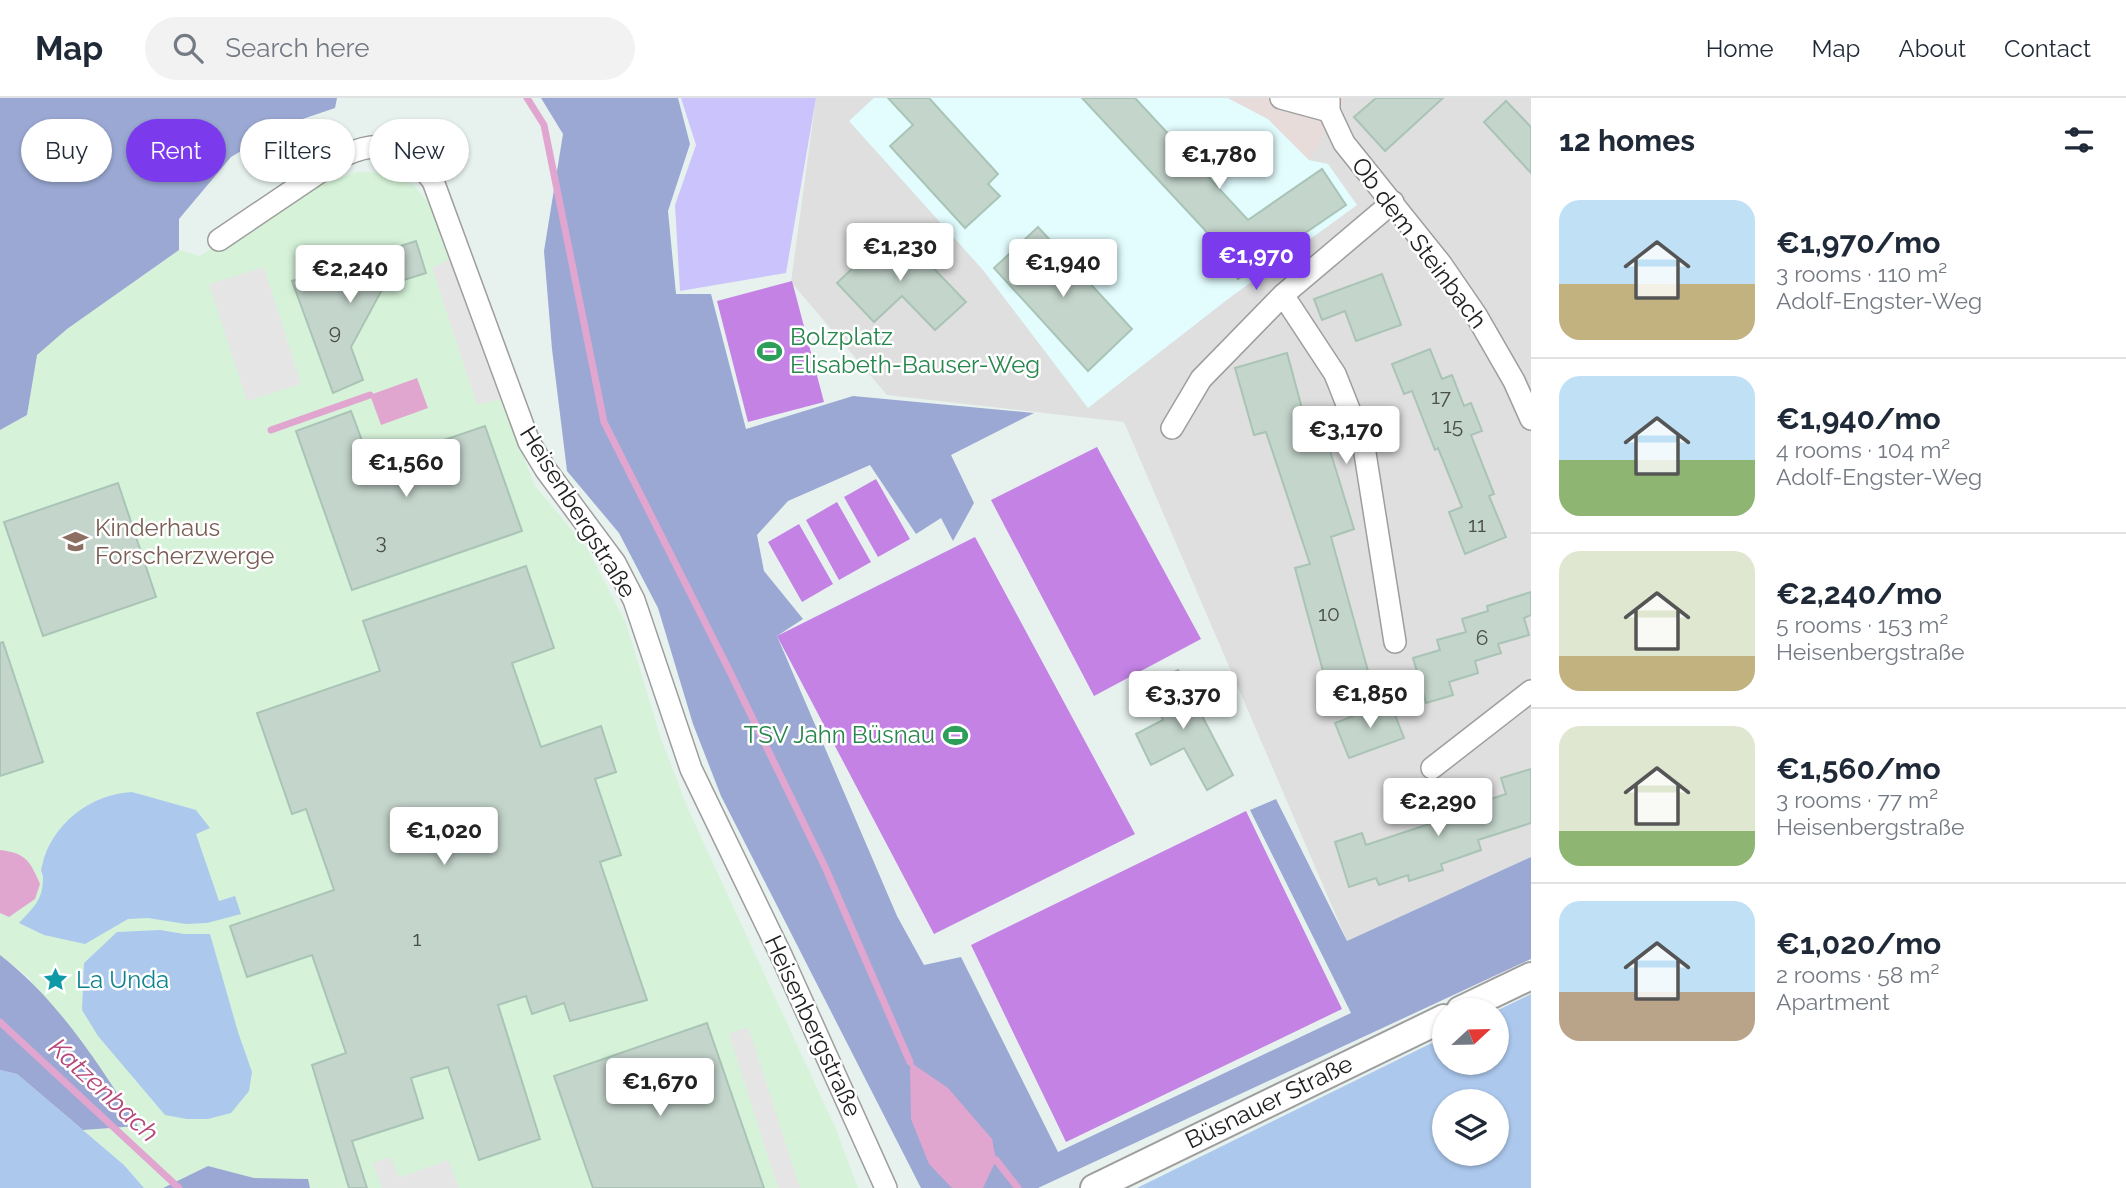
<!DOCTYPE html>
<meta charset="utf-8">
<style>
:root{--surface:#fff;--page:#f2f2f3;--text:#1f2937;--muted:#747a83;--line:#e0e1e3;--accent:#7c3aed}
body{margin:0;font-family:Raleway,sans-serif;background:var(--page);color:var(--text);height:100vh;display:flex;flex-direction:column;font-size:26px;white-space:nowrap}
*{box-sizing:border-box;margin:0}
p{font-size:23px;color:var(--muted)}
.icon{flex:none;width:38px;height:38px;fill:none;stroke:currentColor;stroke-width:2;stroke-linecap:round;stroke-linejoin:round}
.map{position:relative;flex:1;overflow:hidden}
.panel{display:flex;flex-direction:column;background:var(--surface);width:595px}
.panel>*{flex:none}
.guide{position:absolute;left:21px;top:21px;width:665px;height:63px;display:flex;gap:14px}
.needle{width:46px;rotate:68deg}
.fabs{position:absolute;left:1432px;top:900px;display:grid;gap:14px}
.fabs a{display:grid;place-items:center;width:77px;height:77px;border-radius:50%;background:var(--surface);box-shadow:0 2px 5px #0004;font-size:35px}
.price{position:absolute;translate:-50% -60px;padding:0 16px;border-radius:7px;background:#fff;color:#222;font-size:23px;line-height:46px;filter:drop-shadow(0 2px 4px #0008)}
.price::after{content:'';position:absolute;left:50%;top:42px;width:21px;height:16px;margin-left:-10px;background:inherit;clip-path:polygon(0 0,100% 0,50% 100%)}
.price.on{background:var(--accent);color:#fff}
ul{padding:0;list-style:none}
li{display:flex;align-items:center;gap:21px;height:175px;padding:0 28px}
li+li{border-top:2px solid var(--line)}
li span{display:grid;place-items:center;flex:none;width:196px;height:140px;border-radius:21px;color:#555}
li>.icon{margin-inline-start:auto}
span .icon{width:84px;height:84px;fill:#fffc;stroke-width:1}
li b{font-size:30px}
h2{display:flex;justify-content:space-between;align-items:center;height:84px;padding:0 28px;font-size:30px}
.tag{padding:0 24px;border-radius:32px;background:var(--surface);box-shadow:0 2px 5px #0004;font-size:24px;line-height:63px}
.tag.on{background:var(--accent);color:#fff}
header{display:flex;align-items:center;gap:42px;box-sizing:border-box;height:98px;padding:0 35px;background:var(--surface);border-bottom:2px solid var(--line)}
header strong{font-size:33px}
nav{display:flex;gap:38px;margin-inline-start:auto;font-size:24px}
.search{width:490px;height:63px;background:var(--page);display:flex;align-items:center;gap:18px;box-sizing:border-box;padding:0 24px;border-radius:38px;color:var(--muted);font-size:26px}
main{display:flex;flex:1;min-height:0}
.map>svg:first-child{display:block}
.residential{fill:#dedfde}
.commercial{fill:#d6f3d9}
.education{fill:#e3fdff}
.grass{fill:#acc8ed;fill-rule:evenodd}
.forest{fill:#9aa8d3}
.park{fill:#cbc4fc}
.pitch{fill:#c382e4}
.parking{fill:#e5e5e5}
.plaza{fill:#e8dcdb}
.water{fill:#e1a6d0}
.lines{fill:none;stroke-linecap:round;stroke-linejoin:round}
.stream{stroke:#e1a6d0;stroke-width:7}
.building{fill:#c4d5cc;stroke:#a9c4b6;stroke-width:2}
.minor-casing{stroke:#9e9e9e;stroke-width:24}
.tertiary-casing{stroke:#9e9e9e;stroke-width:30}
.minor{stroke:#fff;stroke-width:21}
.tertiary{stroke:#fff;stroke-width:26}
.labels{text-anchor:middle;stroke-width:5;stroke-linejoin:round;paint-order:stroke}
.number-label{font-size:21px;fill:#4a4e4c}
.street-label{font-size:24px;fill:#212121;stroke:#fff}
.leisure-label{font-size:24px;fill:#27864d;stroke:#fff;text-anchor:start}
.education-label{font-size:24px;fill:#785e54;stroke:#fff;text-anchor:start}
.culture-label{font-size:24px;fill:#0d838f;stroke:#fff;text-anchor:start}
.water-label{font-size:26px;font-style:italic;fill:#b74779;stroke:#fff}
</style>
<header>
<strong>Map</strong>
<div class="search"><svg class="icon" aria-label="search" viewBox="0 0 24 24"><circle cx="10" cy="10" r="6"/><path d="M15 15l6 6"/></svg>Search here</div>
<nav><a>Home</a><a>Map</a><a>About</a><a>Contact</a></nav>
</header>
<main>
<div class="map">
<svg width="1531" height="1090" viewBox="0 0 1531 1090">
<rect width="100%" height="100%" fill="#e7f2ef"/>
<path class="residential" d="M816,0H1531V759L1347,843L1124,324L887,297L791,184Z"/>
<path class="commercial" d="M357,74L403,75L427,103L461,181L490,271L535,388L587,450L626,525L661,641L689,713L835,1029L858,1090H310L307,1081L253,1080L208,1068L163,1090H144L124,1067L83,1032L138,1028L28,879L0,857V332L27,317L36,257L67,231L179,152L200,158L252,123L307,91Z"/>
<path class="education" d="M874,0H1228L1268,21L1309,62L1328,66L1357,107L1228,201L1088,310L983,172L849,23Z"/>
<path class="grass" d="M132,694L196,712L210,730L196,736L219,803L235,798L241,816L207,825L186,826L148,820L128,821L85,846L44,837L19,825C34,809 43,802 43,779C42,773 40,774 42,768C51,726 91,696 132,694Z
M160,832L184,836H210L238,934L252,974L249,993L231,1015L208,1021H187L165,1017L98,938L82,912L84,865L117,834Z
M1531,896V1090H1137L1444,939V964H1496V913ZM1444,1003H1496V1055H1444Z
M0,972L17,976L124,1067L144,1090H0Z"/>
<path class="forest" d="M0,0H337L335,10L285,27L231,59L179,121V152L67,231L37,257L27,317L0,332Z
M541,0H678L690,46L668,113L676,196H711L746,331L853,298L1034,315L951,357L974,405L953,443L941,420L916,436L870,367L788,403L757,437L764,473L803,521L777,538L897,818L924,867L961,859L1058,1054L1351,915L1250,712L1276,701L1347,843L1531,759V861L1038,1090H921L721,698L693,626L658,510L619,435L567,373L552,251L544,153L563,36Z
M0,857C59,903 99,966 138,1028L83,1032L17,976L0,972Z
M208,1068L254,1080L308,1081L310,1090H163Z"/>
<path class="park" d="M681,0H816L786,175L680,193L675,107L696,47Z"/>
<path class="pitch" d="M792,183L824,304L748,324L717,203Z
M1097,349L1201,541L1094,598L991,402Z
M876,381L910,441L878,459L844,399Z
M837,404L871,464L839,482L806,422Z
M799,426L833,486L802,504L768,444Z
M975,439L1135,736L934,836L777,538Z
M1246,713L1342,911L1066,1044L971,847Z"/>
<path class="parking" d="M461,156L510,299L477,307L432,170Z
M264,169L301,286L247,303L209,186Z
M748,929L757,956L800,1090H778L729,936Z
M390,1059L399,1080L448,1062L459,1090H382L373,1065Z"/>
<path class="plaza" d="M1228,0H1346L1309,62L1268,21Z"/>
<path class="water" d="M417,280L428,310L381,327L370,297Z
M0,752C26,755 30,763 40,786L35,801L9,819L0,815Z
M910,964L948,990L992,1041L996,1062L983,1090H952L929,1066L911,1021Z"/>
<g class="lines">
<path class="stream" d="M527,0L544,27L604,324L729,572L825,769L910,964
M271,332L370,297
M0,924L179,1090
M996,1062L1018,1090"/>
</g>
<path class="building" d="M888,0H929L998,76L988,86L1000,98L965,130L890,48L913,27Z
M1082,0H1135L1248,122L1322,71L1346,107L1238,181L1204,131Z
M1376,0H1443L1385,53L1354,19Z
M1506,3L1531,29V75L1484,24Z
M1038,129L1132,231L1088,273L994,170Z
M895,130L966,204L935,232L902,198L874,224L837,185Z
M416,143L426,175L384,188L351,249L363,282L333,295L292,183Z
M1382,176L1401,227L1356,243L1345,213L1322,222L1314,201Z
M1430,251L1442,281L1452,277L1464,308L1471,305L1482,333L1471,337L1494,396L1489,398L1506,439L1465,456L1449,414L1462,409L1438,350L1435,352L1412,293L1404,296L1392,266Z
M1287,255L1313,351L1328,346L1354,431L1331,439L1368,573L1326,584L1295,470L1310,466L1266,334L1254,337L1235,270Z
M351,313L371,367L485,328L522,433L352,492L296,333Z
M118,385L156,499L43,538L4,424Z
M526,468L554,550L512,565L541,649L601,628L616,674L595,681L621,757L600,764L647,902L570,923L564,905L532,916L526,898L498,907L540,1041L479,1062L448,969L411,980L423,1020L352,1043L367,1090H349L312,967L346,955L312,857L247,879L230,828L334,792L306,711L292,716L257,615L380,573L363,523Z
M1531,494V517L1524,520L1529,537L1498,546L1501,555L1475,563L1478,575L1449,584L1453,597L1426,605L1413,560L1440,552L1437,542L1466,534L1462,521L1488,513L1487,508Z
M3,544L43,664L0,678V545Z
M1178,572L1233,677L1207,692L1184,650L1151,667L1136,636L1163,622L1146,588Z
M1390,604L1404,640L1349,660L1335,625Z
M1531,671V725L1478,742L1481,752L1441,766L1443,772L1409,783L1408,777L1379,787L1376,780L1349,789L1335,744L1362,735L1366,747L1441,722L1440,719L1458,712L1506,696L1501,680Z
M707,925L764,1090H593L554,978Z"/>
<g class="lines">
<defs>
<path id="minor" d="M1281,0L1329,13
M1329,0V13L1344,45L1441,166L1476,217L1514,283L1531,321
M219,142L345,57C385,39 407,50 433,83L529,344L546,372L615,465L634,502L691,671L781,857L886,1090
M1283,197L1335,276L1364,349L1395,544
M1172,330L1201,281L1283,197L1393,104
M1432,670L1531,593"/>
<path id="tertiary" d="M1460,912L1531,878
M1094,1090L1444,920"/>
</defs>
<use href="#minor" class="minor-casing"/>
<use href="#tertiary" class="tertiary-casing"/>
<use href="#minor" class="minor"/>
<use href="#tertiary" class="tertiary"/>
</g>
<defs>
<symbol id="stadium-bare" viewBox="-9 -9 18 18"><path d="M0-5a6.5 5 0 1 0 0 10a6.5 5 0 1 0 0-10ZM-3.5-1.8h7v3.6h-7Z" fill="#2e9e5b" stroke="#fff" stroke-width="2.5" paint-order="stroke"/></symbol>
<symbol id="school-bare" viewBox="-9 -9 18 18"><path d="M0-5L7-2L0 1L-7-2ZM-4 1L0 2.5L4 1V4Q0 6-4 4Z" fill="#8d6e63" stroke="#fff" stroke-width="2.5" paint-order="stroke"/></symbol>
<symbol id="sight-bare" viewBox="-9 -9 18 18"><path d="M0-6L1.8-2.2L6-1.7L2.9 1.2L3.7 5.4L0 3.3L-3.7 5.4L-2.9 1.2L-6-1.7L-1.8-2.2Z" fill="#0f9aa8" stroke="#fff" stroke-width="2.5" paint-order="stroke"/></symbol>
</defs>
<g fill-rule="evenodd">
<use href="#stadium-bare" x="752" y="236" width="35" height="35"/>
<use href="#school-bare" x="58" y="426" width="35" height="35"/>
<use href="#stadium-bare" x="938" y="620" width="35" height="35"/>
<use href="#sight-bare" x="38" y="864" width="35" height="35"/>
</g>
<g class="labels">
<g class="number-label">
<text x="335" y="241">9</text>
<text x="1441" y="306">17</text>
<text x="1453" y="335">15</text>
<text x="1477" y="434">11</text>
<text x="381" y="451">3</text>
<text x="1329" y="523">10</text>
<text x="1482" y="547">6</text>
<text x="417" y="848">1</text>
</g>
<g class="street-label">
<text transform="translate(1419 145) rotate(53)" y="8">Ob dem Steinbach</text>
<text transform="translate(578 414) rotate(58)" y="8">Heisenbergstraße</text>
<text transform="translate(813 928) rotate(65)" y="8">Heisenbergstraße</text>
<text transform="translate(1269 1004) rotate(-26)" y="8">Büsnauer Straße</text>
</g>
<g class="leisure-label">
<text x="790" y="247">Bolzplatz<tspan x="790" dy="28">Elisabeth-Bauser-Weg</tspan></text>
<text x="935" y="645" text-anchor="end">TSV Jahn Büsnau</text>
</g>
<g class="education-label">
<text x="95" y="438">Kinderhaus<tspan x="95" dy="28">Forscherzwerge</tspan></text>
</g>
<g class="culture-label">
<text x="76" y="890">La Unda</text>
</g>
<g class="water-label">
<text transform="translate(104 992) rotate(43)" y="9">Katzenbach</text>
</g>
</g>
</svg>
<div class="fabs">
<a><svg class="needle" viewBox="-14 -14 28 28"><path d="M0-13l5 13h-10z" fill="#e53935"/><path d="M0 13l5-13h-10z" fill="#747a83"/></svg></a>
<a><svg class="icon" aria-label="layers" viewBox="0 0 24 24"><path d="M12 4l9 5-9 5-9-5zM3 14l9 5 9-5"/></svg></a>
</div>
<b class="price" style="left:1219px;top:93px">€1,780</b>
<b class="price" style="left:900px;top:185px">€1,230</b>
<b class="price on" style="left:1256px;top:194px">€1,970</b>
<b class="price" style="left:1063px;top:201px">€1,940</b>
<b class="price" style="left:350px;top:207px">€2,240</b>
<b class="price" style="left:1346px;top:368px">€3,170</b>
<b class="price" style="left:406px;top:401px">€1,560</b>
<b class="price" style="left:1370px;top:632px">€1,850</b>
<b class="price" style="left:1183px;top:633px">€3,370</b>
<b class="price" style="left:1438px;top:740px">€2,290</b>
<b class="price" style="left:444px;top:769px">€1,020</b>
<b class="price" style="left:660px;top:1020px">€1,670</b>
<div class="guide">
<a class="tag">Buy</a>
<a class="tag on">Rent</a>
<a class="tag">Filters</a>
<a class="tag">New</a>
</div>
</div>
<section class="panel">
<h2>12 homes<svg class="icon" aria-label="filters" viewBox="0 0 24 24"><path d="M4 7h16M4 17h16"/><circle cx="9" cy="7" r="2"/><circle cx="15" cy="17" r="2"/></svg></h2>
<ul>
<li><span style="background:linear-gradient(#bfe0f5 60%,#c2b280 0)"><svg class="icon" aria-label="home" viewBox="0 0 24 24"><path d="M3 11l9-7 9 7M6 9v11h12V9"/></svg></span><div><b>€1,970/mo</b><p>3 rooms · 110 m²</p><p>Adolf-Engster-Weg</p></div></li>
<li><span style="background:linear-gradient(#bfe0f5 60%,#8fb573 0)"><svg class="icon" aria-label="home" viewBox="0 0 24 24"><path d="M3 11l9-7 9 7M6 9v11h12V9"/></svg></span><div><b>€1,940/mo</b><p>4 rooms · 104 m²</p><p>Adolf-Engster-Weg</p></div></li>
<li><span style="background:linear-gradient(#dfe7d0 75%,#c2b280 0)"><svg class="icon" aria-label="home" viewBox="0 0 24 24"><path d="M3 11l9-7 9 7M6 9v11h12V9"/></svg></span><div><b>€2,240/mo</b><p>5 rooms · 153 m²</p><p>Heisenbergstraße</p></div></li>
<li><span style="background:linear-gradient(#dfe7d0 75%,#8fb573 0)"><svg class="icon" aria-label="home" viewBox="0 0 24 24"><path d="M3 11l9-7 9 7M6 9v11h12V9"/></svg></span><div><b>€1,560/mo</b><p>3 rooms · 77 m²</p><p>Heisenbergstraße</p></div></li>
<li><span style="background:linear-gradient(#bfe0f5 65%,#b9a48a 0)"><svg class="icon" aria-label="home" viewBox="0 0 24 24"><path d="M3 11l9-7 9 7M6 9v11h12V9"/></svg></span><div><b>€1,020/mo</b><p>2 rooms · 58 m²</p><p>Apartment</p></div></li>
</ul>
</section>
</main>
